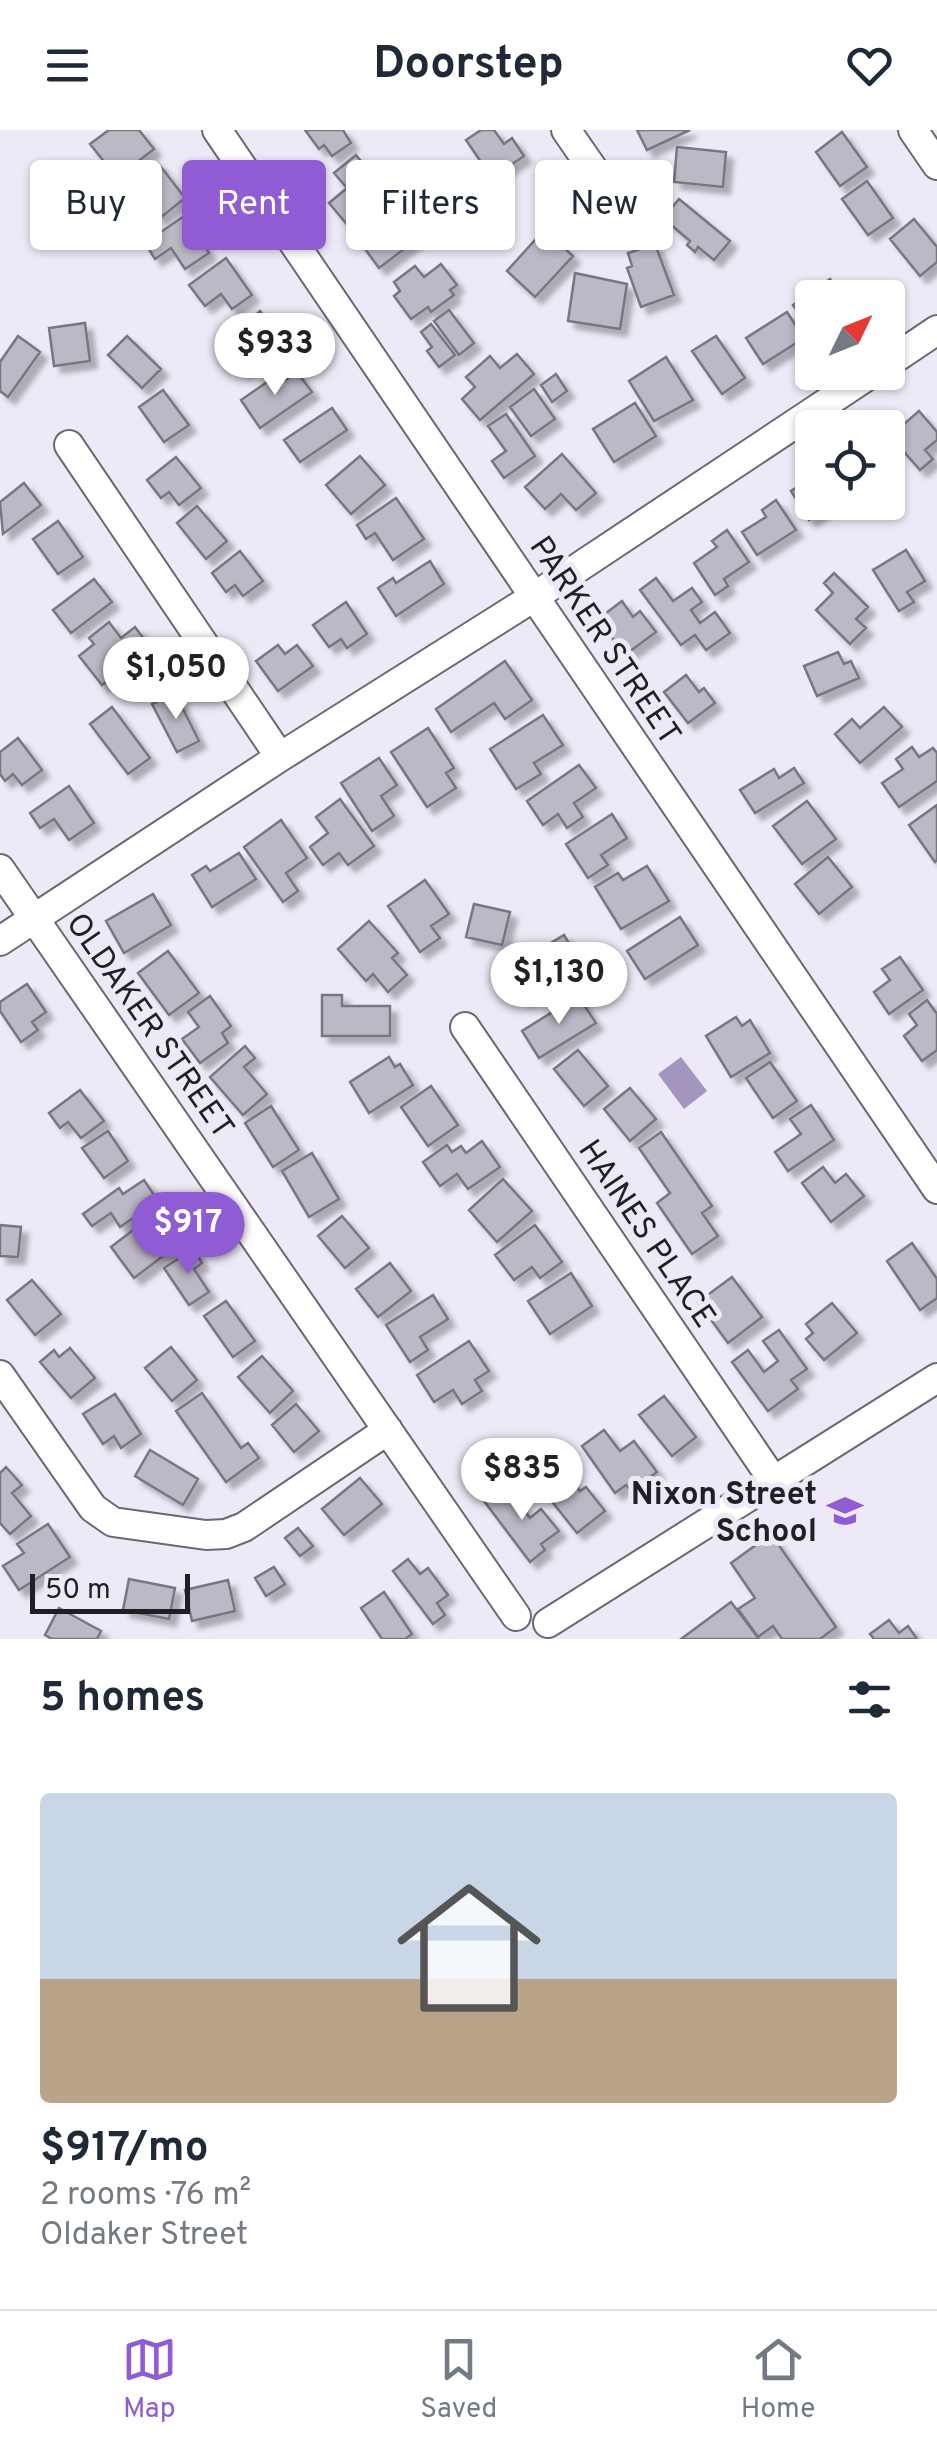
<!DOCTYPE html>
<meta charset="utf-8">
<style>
:root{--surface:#fff;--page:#f2f2f3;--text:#1f2937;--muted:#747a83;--line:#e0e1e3;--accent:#905cd4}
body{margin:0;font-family:Overpass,sans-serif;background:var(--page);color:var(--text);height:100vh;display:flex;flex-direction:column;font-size:38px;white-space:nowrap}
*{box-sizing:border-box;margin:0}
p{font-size:32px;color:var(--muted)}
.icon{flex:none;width:55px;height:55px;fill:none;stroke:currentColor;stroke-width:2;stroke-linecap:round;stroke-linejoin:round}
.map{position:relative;height:1509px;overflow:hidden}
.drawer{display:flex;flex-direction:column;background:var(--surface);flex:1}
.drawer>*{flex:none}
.banner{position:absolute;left:30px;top:30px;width:878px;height:90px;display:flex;gap:20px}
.needle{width:65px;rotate:47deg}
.tools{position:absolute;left:795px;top:150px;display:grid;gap:20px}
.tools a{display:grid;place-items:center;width:110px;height:110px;border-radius:10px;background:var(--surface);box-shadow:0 2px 8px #0004;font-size:50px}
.scale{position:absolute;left:30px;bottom:25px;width:160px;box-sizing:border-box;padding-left:10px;border:5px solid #201f24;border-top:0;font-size:28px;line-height:35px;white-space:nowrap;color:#201f24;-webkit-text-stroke:8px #ede9f7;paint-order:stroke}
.price{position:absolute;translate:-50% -85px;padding:0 22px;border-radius:35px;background:#fff;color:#222;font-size:32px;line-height:65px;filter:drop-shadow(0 2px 5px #0008)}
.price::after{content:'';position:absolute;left:50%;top:60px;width:30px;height:22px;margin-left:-15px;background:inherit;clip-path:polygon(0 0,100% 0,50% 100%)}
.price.active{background:var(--accent);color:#fff}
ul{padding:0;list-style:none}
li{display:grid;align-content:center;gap:20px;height:530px;padding:0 40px}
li+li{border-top:2px solid var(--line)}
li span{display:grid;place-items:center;height:310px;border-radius:10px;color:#555}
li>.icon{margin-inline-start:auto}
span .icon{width:180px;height:180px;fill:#fffc;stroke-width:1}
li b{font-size:42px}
h2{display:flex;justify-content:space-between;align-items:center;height:120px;padding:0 40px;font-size:42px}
.chip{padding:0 35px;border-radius:10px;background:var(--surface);box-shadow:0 2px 8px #0004;font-size:35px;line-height:90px}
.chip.active{background:var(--accent);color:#fff}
header{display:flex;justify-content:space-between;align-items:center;height:130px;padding:0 40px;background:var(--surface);font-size:45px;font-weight:700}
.menu{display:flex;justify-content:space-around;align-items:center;height:140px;border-top:2px solid var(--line);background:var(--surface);font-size:28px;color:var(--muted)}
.menu a{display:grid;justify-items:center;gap:5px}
.menu .active{color:var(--accent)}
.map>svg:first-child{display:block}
.water{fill:#a495bf}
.building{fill:#bcb8c5;stroke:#797581;stroke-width:2.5;filter:url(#shadow)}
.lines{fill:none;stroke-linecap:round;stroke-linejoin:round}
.minor-casing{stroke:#6b6773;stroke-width:32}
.minor{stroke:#fff;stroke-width:28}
.labels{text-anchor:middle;stroke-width:10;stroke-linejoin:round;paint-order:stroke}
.street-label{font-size:32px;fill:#201f24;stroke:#ede9f7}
.poi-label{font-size:32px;font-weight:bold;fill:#201f24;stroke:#ede9f7;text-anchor:end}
</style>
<header><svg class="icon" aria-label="menu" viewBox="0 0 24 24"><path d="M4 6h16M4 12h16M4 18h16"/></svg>Doorstep<svg class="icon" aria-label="heart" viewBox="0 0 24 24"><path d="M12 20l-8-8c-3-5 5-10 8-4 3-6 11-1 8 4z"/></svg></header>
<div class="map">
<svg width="937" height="1509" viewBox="0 0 937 1509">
<defs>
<filter id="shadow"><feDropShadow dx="7" dy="7" stdDeviation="2.5" flood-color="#0004"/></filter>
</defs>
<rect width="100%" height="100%" fill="#ede9f7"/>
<path class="water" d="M681,927L707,961L684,979L658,944Z"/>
<path class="building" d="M109,0H139L154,19L109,54L98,40L106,34L90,14Z
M305,0H343L351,13L332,26L324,15L319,19Z
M481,0H494L504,14L512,8L524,26L492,48L466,10Z
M637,0H690L647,20Z
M842,2L867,37L840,56L816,22Z
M677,17L726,22L723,57L674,52Z
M356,25L389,65L350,98L329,73L347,58L334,43Z
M158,33L185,68L160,88L132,52Z
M867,51L893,88L868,105L842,69Z
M679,69L730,111L714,130L698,117L695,122L687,115L690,111L663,88Z
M391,76L416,110L379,138L354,104Z
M184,86L209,123L185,139L171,118L155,129L145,113Z
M914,89L937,117V132L920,146L890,109Z
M544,100L573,126L535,167L507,141Z
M655,114L674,165L641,177L627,138L632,136L628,123Z
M226,128L252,165L232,179L221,164L205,176L189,155Z
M441,134L457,155L450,160L454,165L431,182L428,177L411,189L394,166L400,161L394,152L415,136L424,147Z
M575,143L627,154L620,199L568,191Z
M830,149L843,168H812V190L811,187L805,192L793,175Z
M449,180L474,213L459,225L434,191Z
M260,181L278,202L269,209L273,214L242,241L220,216Z
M787,182L804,208L763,234L746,208Z
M85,193L90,231L54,236L49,198Z
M431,194L455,225L439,237L427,221L432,217L421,202Z
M18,206L40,222L8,267L0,261V232Z
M127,206L161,239L142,258L108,225Z
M716,206L745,248L722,264L692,221Z
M517,224L534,244L480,290L462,269L475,257L466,247L490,226L500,238Z
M666,227L693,270L654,291L629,251Z
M297,242L312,262L260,298L241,270L280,243L285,250Z
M556,244L567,261L552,272L541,255Z
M534,259L555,289L531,306L510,277Z
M163,260L189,295L164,312L139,277Z
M635,273L656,306L614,332L593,299Z
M332,278L347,300L300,332L284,310Z
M919,281L937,302V310L925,320L933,329L920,340L890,306Z
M506,284L535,326L504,348L492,331L506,321L488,296Z
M562,324L596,363L576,380L561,364L545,379L525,357Z
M360,326L385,355L351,384L326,355Z
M176,327L201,358L179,375L169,362L161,368L147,350Z
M812,348V372H836L809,390L791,361Z
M24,353L41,375L3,404L0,372Z
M396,368L424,409L393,430L375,403L366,409L357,395Z
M776,370L796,400L757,425L742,402L766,387L762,380Z
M197,376L227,411L206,429L177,393Z
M58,391L83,427L58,444L33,409Z
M727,400L749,432L724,449L728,456L715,465L694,433L717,417L712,411Z
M906,420L925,451L907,462L914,472L899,481L873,440Z
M240,421L263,451L243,466L235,455L226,462L212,443Z
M430,431L444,454L396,486L378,458L393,448L396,453Z
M834,443L868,477L856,489L866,498L850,514L816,480L833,463L824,453Z
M656,448L673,471L692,458L702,472L691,480L700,493L715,482L730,503L706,520L695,505L681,515L640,460Z
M94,449L112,472L71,503L53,480Z
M622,471L633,487L640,481L656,502L625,525L598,489Z
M346,472L367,504L347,518L341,509L329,517L313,495Z
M109,492L121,508L135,497L150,517L102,555L79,526L94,514L89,508Z
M278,515L285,524L297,515L313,536L278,561L256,531Z
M838,522L844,534L851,531L859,548L817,566L804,536Z
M505,531L532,570L505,589L494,573L451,602L436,579Z
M686,545L699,562L704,558L715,573L688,593L664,562Z
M175,563L199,611L177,622L152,574Z
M112,577L150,628L128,644L90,594Z
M884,577L902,597L860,633L835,604L852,589L860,598Z
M543,585L563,615L534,633L541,644L516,659L490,619Z
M428,598L454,638L446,643L456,658L427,677L391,622Z
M18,608L42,640L22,655L13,644L5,651L0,644V622Z
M912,617L919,627L933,618L937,623V651L899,677L882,653L903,639L896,629Z
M379,628L397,655L381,666L394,686L372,701L341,653Z
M579,635L596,658L574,673L583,687L567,698L558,684L543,695L527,671Z
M794,638L804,653L755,683L740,660L774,639L779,648Z
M69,656L94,693L69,710L54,689L40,698L30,683Z
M340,669L374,716L348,735L339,723L323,735L310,717L328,703L316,687Z
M807,671L836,709L802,734L773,696Z
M937,675V730L935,732L909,695Z
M612,684L627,708L601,725L608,735L588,748L566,714Z
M281,690L307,728L286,743L298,761L283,772L244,717Z
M239,723L256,749L212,777L192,745L206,736L210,741Z
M828,727L852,757L819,784L795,754Z
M647,736L669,771L621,799L595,757L618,743L623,750Z
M425,750L449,784L431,796L440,808L420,822L388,776Z
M153,764L171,795L124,823L106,791Z
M474,774L510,782L502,815L466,807Z
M680,787L698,815L645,849L627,821Z
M369,791L398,823L392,828L407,845L388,862L373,844L366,851L338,819Z
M564,805L582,834L524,869L510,846L545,825L541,819Z
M168,821L199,863L169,885L138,843Z
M900,827L923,860L889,884L874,862L890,850L882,839Z
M27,854L46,882L32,892L38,900L21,912L0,881V872Z
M322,865H342V876H390V906H322Z
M210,866L231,896L222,903L228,913L200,933L182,909L199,897L188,882Z
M578,866L596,893L539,928L522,901Z
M927,870L937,884V920L922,931L904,906L917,895L909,884Z
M736,887L742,896L750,890L770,923L731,947L706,906Z
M245,916L255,928L244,937L267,964L243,985L210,947Z
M578,920L608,956L584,976L554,939Z
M389,927L395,937L400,934L413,955L369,983L350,952Z
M770,932L797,971L773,988L746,948Z
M431,956L458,995L428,1016L401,977Z
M630,958L656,989L630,1011L604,979Z
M80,960L104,991L81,1008L68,992L60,998L49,983Z
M811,975L834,1010L788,1041L775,1022L801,1004L790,989Z
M271,976L299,1020L273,1037L245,993Z
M108,1001L128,1031L104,1048L82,1018Z
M661,1002L712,1076L702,1083L718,1106L692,1124L657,1073L670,1063L639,1018Z
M482,1011L500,1037L468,1059L457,1044L440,1056L423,1032L447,1015L452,1022L461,1016L466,1023Z
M312,1023L339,1069L309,1087L282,1041Z
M823,1037L835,1053L846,1044L864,1066L831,1092L802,1053Z
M503,1049L532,1081L497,1112L469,1080Z
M144,1050L158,1071L120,1097L111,1083L92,1096L83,1084L119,1058L123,1064Z
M163,1077L187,1108L134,1148L111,1117Z
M342,1086L369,1118L345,1138L318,1106Z
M0,1095L21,1097L18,1127L0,1126Z
M535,1095L562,1132L540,1148L532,1137L514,1150L495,1125Z
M912,1113L937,1149V1168L920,1180L887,1131Z
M193,1119L202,1133L194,1139L209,1162L189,1175L164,1138Z
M390,1133L411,1161L378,1187L356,1159Z
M571,1143L592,1176L550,1204L528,1171Z
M732,1147L762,1187L728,1213L698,1172Z
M32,1150L61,1184L35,1205L7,1170Z
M433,1165L448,1189L420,1207L428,1220L410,1232L386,1195Z
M226,1171L255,1211L233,1227L204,1186Z
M832,1173L857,1203L824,1230L806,1209L813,1203L806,1194Z
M779,1200L807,1239L791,1250L798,1259L768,1281L732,1232L748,1220L764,1242L778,1231L763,1211Z
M469,1211L489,1241L475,1250L482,1261L462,1274L453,1260L434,1272L417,1245Z
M171,1217L197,1250L172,1271L145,1238Z
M70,1218L95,1248L71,1268L40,1232L54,1220L59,1227Z
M262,1226L293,1261L270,1283L238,1247Z
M202,1263L241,1318L248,1313L259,1328L226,1352L176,1281Z
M115,1264L141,1304L121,1318L114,1306L103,1314L83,1284Z
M664,1266L696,1307L672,1326L639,1285Z
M296,1274L319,1301L294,1322L272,1295Z
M604,1300L620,1321L634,1311L657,1342L631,1361L626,1355L615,1363L582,1316Z
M150,1320L198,1349L183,1375L135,1346Z
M6,1337L22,1355L12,1363L31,1386L10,1404L0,1393V1343Z
M564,1342L580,1361L586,1357L605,1381L577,1403L542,1359Z
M360,1348L382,1374L344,1405L322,1379Z
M505,1355L530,1388L541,1379L559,1401L541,1414L545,1420L530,1432L484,1371Z
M48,1394L70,1427L19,1460L3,1436L24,1423L17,1414Z
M298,1398L313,1416L300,1426L285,1408Z
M771,1404L836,1497L820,1509H782L773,1496L758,1507L738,1479L755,1468L731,1433Z
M408,1429L420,1444L428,1438L448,1465L437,1473L445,1485L433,1494L393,1441Z
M274,1437L285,1454L266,1466L255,1448Z
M129,1449L175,1458L169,1489L123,1480Z
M228,1450L235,1481L192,1491L185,1460Z
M384,1462L412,1504L405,1509H382L361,1478Z
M731,1472L759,1509H681Z
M59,1478L101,1501L97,1509H52L45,1505Z
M889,1490L899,1503L908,1496L917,1509H874L870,1504Z"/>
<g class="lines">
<defs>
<path id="minor" d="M217,0L937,1059
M566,0L604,55
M913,0L937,35
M888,233L937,200
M69,315L280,627
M0,739L516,1486
M0,811L280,627L534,467L873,242
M465,897L773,1350
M0,1245L93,1378L113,1392L206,1405L226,1404L244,1397L388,1300
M548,1493L937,1248"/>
</defs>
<use href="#minor" class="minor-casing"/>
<use href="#minor" class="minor"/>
</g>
<defs>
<symbol id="school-bare" viewBox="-9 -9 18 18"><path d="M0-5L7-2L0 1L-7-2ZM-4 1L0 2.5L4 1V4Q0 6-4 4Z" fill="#905cd4" stroke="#ede9f7" stroke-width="2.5" paint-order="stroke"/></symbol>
</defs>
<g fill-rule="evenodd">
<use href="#school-bare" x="820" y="1356" width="50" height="50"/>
</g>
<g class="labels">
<g class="street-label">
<text transform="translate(606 510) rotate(56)" y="11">PARKER STREET</text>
<text transform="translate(151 895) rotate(55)" y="11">OLDAKER STREET</text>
<text transform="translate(648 1103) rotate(56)" y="11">HAINES PLACE</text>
</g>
<g class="poi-label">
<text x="817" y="1374">Nixon Street<tspan x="817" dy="37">School</tspan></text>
</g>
</g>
</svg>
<div class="tools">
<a><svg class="needle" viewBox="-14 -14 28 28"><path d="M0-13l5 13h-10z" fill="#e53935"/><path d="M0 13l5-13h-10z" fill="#747a83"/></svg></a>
<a><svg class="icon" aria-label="locate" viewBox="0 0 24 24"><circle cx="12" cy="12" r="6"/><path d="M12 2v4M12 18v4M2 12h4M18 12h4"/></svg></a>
</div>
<div class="scale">50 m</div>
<b class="price" style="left:275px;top:268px">$933</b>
<b class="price" style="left:176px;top:592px">$1,050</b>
<b class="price" style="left:559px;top:897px">$1,130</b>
<b class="price active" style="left:188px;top:1147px">$917</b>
<b class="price" style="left:522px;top:1393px">$835</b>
<div class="banner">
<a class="chip">Buy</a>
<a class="chip active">Rent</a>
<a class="chip">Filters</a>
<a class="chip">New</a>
</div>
</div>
<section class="drawer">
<h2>5 homes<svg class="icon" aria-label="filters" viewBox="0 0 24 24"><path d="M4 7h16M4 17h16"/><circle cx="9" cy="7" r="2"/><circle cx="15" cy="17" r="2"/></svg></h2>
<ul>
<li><span style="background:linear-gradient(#c9d6e8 60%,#b9a48a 0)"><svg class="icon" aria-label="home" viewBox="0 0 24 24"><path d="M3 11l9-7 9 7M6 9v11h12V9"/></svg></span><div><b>$917/mo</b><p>2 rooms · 76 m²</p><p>Oldaker Street</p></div></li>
</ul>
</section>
<nav class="menu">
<a class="active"><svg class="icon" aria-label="map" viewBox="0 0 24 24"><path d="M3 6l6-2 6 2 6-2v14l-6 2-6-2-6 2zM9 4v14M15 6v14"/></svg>Map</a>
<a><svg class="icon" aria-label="saved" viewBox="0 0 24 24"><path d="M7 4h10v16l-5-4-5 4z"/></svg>Saved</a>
<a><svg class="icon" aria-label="home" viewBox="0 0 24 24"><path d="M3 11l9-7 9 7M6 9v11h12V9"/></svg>Home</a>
</nav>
